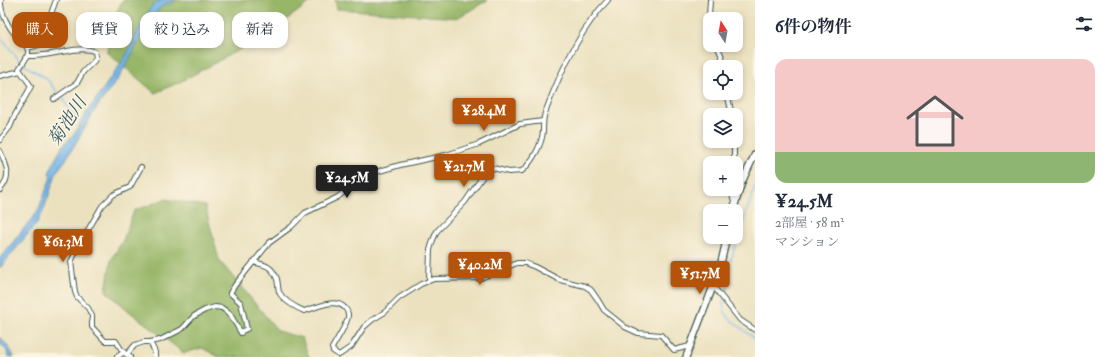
<!DOCTYPE html>
<html lang="ja">
<meta charset="utf-8">
<style>
:root{--surface:#fff;--page:#f6f6f7;--text:#1f2937;--muted:#747a83;--line:#e0e1e3;--accent:#b45309}
body{margin:0;font-family:"IM FELL Double Pica","Noto Serif JP",serif;background:var(--page);color:var(--text);height:100vh;display:flex;flex-direction:column;font-size:15px;white-space:nowrap}
*{box-sizing:border-box;margin:0}
p{font-size:13px;color:var(--muted)}
.icon{flex:none;width:22px;height:22px;fill:none;stroke:currentColor;stroke-width:2;stroke-linecap:round;stroke-linejoin:round}
.map{position:relative;flex:1;overflow:hidden}
.drawer{display:flex;flex-direction:column;background:var(--surface);width:360px}
.drawer>*{flex:none}
.banner{position:absolute;left:12px;top:12px;width:380px;height:36px;display:flex;gap:8px}
.needle{width:26px;rotate:349deg}
.buttons{position:absolute;left:703px;top:12px;display:grid;gap:8px}
.buttons a{display:grid;place-items:center;width:40px;height:40px;border-radius:8px;background:var(--surface);box-shadow:0 2px 6px #0003;font-size:20px}
.price{position:absolute;translate:-50% -34px;padding:0 9px;border-radius:4px;background:var(--accent);color:#fff;font-size:13px;line-height:26px;filter:drop-shadow(0 1px 2px #0008)}
.price::after{content:'';position:absolute;left:50%;top:24px;width:12px;height:9px;margin-left:-6px;background:inherit;clip-path:polygon(0 0,100% 0,50% 100%)}
.price.active{background:#222;color:#fff}
ul{padding:0;list-style:none}
li{display:grid;align-content:center;gap:8px;height:212px;padding:0 20px}
li+li{border-top:1px solid var(--line)}
li span{display:grid;place-items:center;height:124px;border-radius:12px;color:#555}
li>.icon{margin-inline-start:auto}
span .icon{width:72px;height:72px;fill:#fffc;stroke-width:1}
li b{font-size:17px}
h2{display:flex;justify-content:space-between;align-items:center;height:48px;padding:0 20px;font-size:17px}
.pill{padding:0 14px;border-radius:12px;background:var(--surface);box-shadow:0 2px 6px #0003;font-size:14px;line-height:36px}
.pill.active{background:var(--accent);color:#fff}
main{display:flex;flex:1;min-height:0}
.map>svg:first-child{display:block}
.forest{fill:#97b668;stroke:#5b7a4e}
.water{fill:#74b4e8;stroke:#4a788e}
.lines{fill:none;stroke-linecap:round;stroke-linejoin:round}
.stream{stroke:#74b4e8;stroke-width:1.5}
.street-casing{stroke:#3e5649;stroke-width:6}
.secondary-casing{stroke:#3e5649;stroke-width:8}
.street{stroke:#fff;stroke-width:4}
.secondary{stroke:#fff;stroke-width:5.5}
.labels{text-anchor:middle;stroke-width:3;stroke-linejoin:round;paint-order:stroke}
.water-label{font-size:18px;font-style:italic;fill:#345b61;stroke:#fcf5e5}
</style>
<main>
<div class="map">
<svg width="755" height="357" viewBox="0 0 755 357">
<rect width="100%" height="100%" fill="#fcf5e5"/>
<filter id="ink" filterUnits="userSpaceOnUse"><feTurbulence type="fractalNoise" baseFrequency=".025" numOctaves="2"/><feDisplacementMap in="SourceGraphic" scale="8" xChannelSelector="R" yChannelSelector="G"/><feConvolveMatrix kernelMatrix="1 2 1 2 8 2 1 2 1" color-interpolation-filters="sRGB"/></filter>
<filter id="wash" filterUnits="userSpaceOnUse"><feTurbulence type="fractalNoise" baseFrequency=".012" numOctaves="4" result="noise"/><feDisplacementMap in="SourceGraphic" scale="16" xChannelSelector="R" yChannelSelector="G"/><feGaussianBlur stdDeviation="0.9" result="paint"/><feColorMatrix in="noise" values="0 0 0 0 0 0 0 0 0 0 0 0 0 0 0 0 0 1.4 0 .05"/><feComposite in="paint" operator="in"/></filter>
<g filter="url(#wash)">
<rect width="100%" height="100%" fill="#ebe1bf"/>
<path class="forest" d="M123,0H313L266,35L180,82L155,93L107,52L109,25Z
M335,0H488L457,18L337,9Z
M165,199L205,206L219,260L278,331L302,338L309,357H219L202,348L184,353L130,312L106,291L111,260L123,240L134,211Z"/>
<path class="water" d="M161,0H176L170,4L167,3L160,8L149,22L120,76L97,107L65,161L57,171L43,212L36,224L0,268V258L38,211L51,177L49,173L57,156L65,143L74,135L85,115L126,56L145,17L153,5Z
M0,337L10,349L14,357H8L7,351L0,344Z"/>
<g class="lines">
<path class="stream" d="M0,37L17,57L20,62L47,79L60,96H62L71,113L82,122
M755,186L730,262L728,285L723,305L725,312L729,318L755,339"/>
</g>
</g>
<g filter="url(#ink)">
<g class="lines">
<defs>
<path id="street" d="M710,26L709,16L710,0
M717,45L722,57L724,67
M28,48L45,43L47,38L48,22L56,0
M27,56C32,56 38,56 43,55C57,54 83,45 95,52L96,57L94,61L83,72L77,83L54,99
M0,76L20,71
M727,93L732,115
M0,140L10,127L15,115L28,92L31,86L19,69C22,64 28,58 28,52C29,46 21,42 17,37C9,28 0,13 1,0
M0,151C7,166 12,176 0,190
M734,163V141
M731,189L734,203
M253,262C266,265 272,266 277,279C278,283 278,288 279,292C283,300 295,307 304,311C316,308 335,297 345,308C348,311 349,316 347,320C344,329 337,339 332,348L333,351L339,355L351,347L364,327L372,320L385,312L399,298L421,284L434,279L481,278L517,263H525L535,267L560,280L585,286L591,290L598,300L604,310L625,327L638,333L661,335L674,350L690,346
M429,280L430,250L433,240L437,231L465,202L487,170L493,168L509,172L522,171C532,162 542,145 543,131C543,125 543,118 545,113C559,75 580,29 608,0
M713,286L740,320L755,330
M150,342L155,352V357
M127,354L135,345L144,342H150L160,340L182,329L194,316L205,310L215,307L222,308L230,314L241,333L242,331L247,329L241,303L230,293L235,285L269,243L291,227L305,213L338,197L358,180L366,175L400,165L446,155L479,144L520,124L543,121
M117,357L124,352
M130,357L123,352L116,341H105L92,327V316L88,308L77,297L75,292L71,262L78,247L102,206L113,195L130,187L141,167"/>
<path id="secondary" d="M733,211L742,182L755,154
M686,357L719,271L727,237"/>
</defs>
<use href="#street" class="street-casing"/>
<use href="#secondary" class="secondary-casing"/>
<use href="#street" class="street"/>
<use href="#secondary" class="secondary"/>
</g>
</g>
<g class="labels">
<g class="water-label">
<text transform="translate(67 121) rotate(-57)" y="6">菊池川</text>
</g>
</g>
</svg>
<div class="buttons">
<a><svg class="needle" viewBox="-14 -14 28 28"><path d="M0-13l5 13h-10z" fill="#e53935"/><path d="M0 13l5-13h-10z" fill="#747a83"/></svg></a>
<a><svg class="icon" aria-label="locate" viewBox="0 0 24 24"><circle cx="12" cy="12" r="6"/><path d="M12 2v4M12 18v4M2 12h4M18 12h4"/></svg></a>
<a><svg class="icon" aria-label="layers" viewBox="0 0 24 24"><path d="M12 4l9 5-9 5-9-5zM3 14l9 5 9-5"/></svg></a>
<a>+</a>
<a>−</a>
</div>
<b class="price" style="left:484px;top:132px">¥28.4M</b>
<b class="price" style="left:464px;top:188px">¥21.7M</b>
<b class="price active" style="left:347px;top:199px">¥24.5M</b>
<b class="price" style="left:63px;top:263px">¥61.3M</b>
<b class="price" style="left:480px;top:286px">¥40.2M</b>
<b class="price" style="left:700px;top:295px">¥51.7M</b>
<div class="banner">
<a class="pill active">購入</a>
<a class="pill">賃貸</a>
<a class="pill">絞り込み</a>
<a class="pill">新着</a>
</div>
</div>
<section class="drawer">
<h2>6件の物件<svg class="icon" aria-label="filters" viewBox="0 0 24 24"><path d="M4 7h16M4 17h16"/><circle cx="9" cy="7" r="2"/><circle cx="15" cy="17" r="2"/></svg></h2>
<ul>
<li><span style="background:linear-gradient(#f6c9c9 75%,#8fb573 0)"><svg class="icon" aria-label="home" viewBox="0 0 24 24"><path d="M3 11l9-7 9 7M6 9v11h12V9"/></svg></span><div><b>¥24.5M</b><p>2部屋 · 58 m²</p><p>マンション</p></div></li>
</ul>
</section>
</main>
